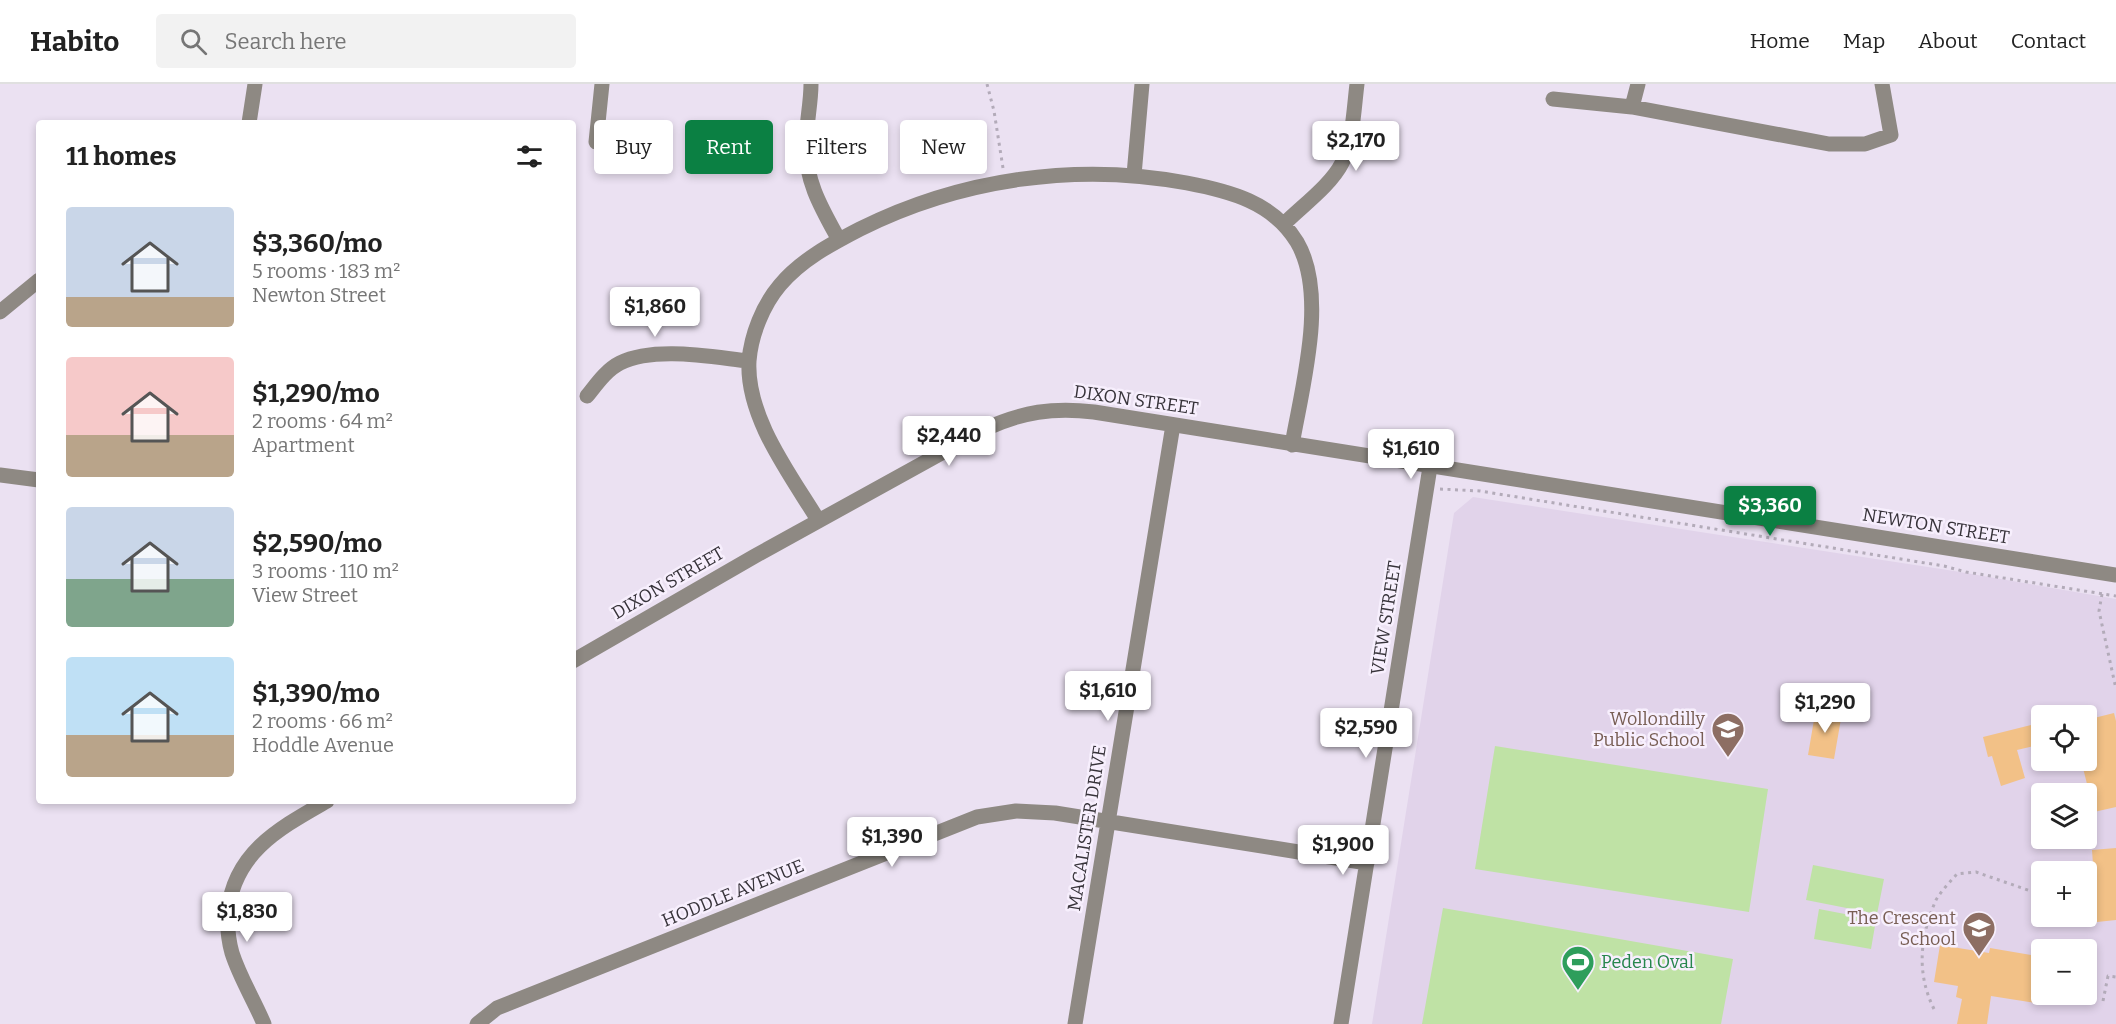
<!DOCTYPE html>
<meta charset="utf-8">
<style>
:root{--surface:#fff;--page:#f2f2f2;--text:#222;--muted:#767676;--line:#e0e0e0;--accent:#0b8043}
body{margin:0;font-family:Bitter,serif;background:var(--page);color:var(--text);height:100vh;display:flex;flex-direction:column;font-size:22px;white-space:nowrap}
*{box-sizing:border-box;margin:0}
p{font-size:20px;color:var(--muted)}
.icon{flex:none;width:33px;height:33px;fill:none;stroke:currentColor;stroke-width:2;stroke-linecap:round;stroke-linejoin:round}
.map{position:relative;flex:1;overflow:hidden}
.side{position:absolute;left:36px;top:36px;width:540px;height:684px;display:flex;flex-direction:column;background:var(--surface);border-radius:6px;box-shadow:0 3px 9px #0003}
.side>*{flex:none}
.top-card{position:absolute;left:594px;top:36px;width:570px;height:54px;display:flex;gap:12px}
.controls{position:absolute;left:2031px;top:621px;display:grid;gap:12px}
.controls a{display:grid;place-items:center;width:66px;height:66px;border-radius:6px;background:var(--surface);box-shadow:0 3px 9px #0003;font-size:30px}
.price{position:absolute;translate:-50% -51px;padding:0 14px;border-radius:6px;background:#fff;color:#222;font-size:20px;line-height:39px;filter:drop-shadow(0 2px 3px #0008)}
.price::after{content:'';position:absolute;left:50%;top:36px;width:18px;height:14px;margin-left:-9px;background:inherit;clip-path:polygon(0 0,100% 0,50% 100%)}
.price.current{background:var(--accent);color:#fff}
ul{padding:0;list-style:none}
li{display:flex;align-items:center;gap:18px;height:150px;padding:0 30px}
li span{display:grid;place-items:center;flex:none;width:168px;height:120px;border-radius:6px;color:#555}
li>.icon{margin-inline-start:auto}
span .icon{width:72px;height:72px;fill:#fffc;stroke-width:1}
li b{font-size:26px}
h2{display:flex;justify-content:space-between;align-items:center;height:72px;padding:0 30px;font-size:26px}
.tag{padding:0 21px;border-radius:6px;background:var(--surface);box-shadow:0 3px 9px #0003;font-size:21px;line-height:54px}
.tag.current{background:var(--accent);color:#fff}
header{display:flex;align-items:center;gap:36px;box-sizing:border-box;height:84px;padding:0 30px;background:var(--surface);border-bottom:2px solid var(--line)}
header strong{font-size:28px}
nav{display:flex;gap:33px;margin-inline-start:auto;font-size:21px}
.search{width:420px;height:54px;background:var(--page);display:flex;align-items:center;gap:15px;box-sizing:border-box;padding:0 21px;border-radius:6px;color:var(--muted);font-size:22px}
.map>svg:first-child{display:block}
.built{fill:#e1d3ea;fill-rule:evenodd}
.green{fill:#bfe2a5}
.building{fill:#f2c187}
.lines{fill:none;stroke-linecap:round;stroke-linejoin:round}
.path{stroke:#b3abb9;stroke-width:3;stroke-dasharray:3 4.5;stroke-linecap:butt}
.minor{stroke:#8e8983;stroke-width:15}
.labels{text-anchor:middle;stroke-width:5;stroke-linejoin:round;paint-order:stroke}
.street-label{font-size:18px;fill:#37333a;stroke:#f7effd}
.education-label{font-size:18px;fill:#785e54;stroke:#f7effd;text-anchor:end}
.leisure-label{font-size:18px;fill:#27864d;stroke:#f7effd;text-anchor:start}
</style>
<header>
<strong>Habito</strong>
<div class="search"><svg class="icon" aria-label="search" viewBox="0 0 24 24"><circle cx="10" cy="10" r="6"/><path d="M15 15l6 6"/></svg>Search here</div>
<nav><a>Home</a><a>Map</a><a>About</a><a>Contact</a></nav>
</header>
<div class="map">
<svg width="2116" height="940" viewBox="0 0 2116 940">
<rect width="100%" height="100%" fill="#ebe1f2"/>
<path class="built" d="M1473,413L1954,487L2116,515V940H1372L1454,429ZM2042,632H2086V676H2042ZM2042,710H2086V754H2042ZM2042,788H2086V832H2042ZM2042,866H2086V910H2042Z"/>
<path class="green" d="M1495,662L1768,705L1749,828L1475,785Z
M1813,781L1884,795L1877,830L1806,816Z
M1443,824L1733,875L1721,940H1422Z
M1819,825L1876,836L1871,865L1814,855Z"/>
<path class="building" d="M1816,624L1842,629L1834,675L1808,671Z
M2114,629L2116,637V723L2094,728L2081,676H2086V636Z
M2039,639L2042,660L2017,666L2025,694L2001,702L1992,672L1988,673L1983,653Z
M2116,764V836L2097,838L2092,766Z
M1940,861L1989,869L1990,864L2042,873V920L1991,912L1987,940H1957L1962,915L1956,913L1958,902L1934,898Z"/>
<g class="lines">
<path class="path" d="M987,0L994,27L1003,84
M1440,405L1480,407L1944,482L1966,488L2116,512
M2102,510L2099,527L2116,605
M2082,763L2095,762
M2103,917L2108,892L2116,893
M1934,925C1916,889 1920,852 1936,816C1941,807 1950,798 1957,790L1976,788L2042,811"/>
<path class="minor" d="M811,0C811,20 806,40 806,61C805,97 822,125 839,156
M1553,15L1632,23L1829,60H1865L1891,51L1882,0
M1632,23L1638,0
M249,39L255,0
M596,58L602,0
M1134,91L1142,0
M1284,140C1302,122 1331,101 1342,79C1353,58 1354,23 1357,0
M0,228L39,196
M587,312C596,301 606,286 620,279C655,262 711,273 749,277
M0,391L39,396
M818,436C790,390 746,333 749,277C751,251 763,221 780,201C801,176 831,160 860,145C960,95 1076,78 1187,99C1229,107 1273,118 1297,158C1328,211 1302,303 1292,361
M573,577L755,472L985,345C1022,328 1053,323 1094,328L2116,491
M264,940C254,916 240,894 232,869C228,855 227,842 228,828C234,768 280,744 327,717
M477,940L497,924L977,733L1016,727L1055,729L1367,779
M1075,940L1173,341
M1341,940L1430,383"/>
</g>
<defs>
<symbol id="school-pin" viewBox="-11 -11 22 30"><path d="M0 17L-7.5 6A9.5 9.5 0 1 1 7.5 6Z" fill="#8d6e63" stroke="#f7effd"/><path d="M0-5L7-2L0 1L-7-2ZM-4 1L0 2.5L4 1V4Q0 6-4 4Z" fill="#fff"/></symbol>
<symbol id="stadium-pin" viewBox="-11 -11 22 30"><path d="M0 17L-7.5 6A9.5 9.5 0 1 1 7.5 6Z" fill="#2e9e5b" stroke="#f7effd"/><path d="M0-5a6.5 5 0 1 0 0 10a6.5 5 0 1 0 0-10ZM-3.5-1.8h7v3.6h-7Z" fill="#fff"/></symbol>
</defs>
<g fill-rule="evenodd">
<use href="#school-pin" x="1709" y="626" width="38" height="52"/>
<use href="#school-pin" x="1960" y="825" width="38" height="52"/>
<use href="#stadium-pin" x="1559" y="859" width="38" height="52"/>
</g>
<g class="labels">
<g class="street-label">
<text transform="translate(1136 316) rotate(8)" y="6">DIXON STREET</text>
<text transform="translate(1936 442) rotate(9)" y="6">NEWTON STREET</text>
<text transform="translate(668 499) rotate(-30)" y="6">DIXON STREET</text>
<text transform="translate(1386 534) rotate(-81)" y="6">VIEW STREET</text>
<text transform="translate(1087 744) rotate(-81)" y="6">MACALISTER DRIVE</text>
<text transform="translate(733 809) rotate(-22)" y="6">HODDLE AVENUE</text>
</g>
<g class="education-label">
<text x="1705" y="641">Wollondilly<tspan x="1705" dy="21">Public School</tspan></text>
<text x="1956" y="840">The Crescent<tspan x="1956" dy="21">School</tspan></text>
</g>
<g class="leisure-label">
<text x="1601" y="884">Peden Oval</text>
</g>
</g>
</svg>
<div class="controls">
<a><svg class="icon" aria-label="locate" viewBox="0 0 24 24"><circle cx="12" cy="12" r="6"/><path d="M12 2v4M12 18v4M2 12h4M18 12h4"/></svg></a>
<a><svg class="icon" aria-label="layers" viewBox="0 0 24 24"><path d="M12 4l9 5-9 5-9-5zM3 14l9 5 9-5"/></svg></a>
<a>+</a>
<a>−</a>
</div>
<b class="price" style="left:1356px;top:88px">$2,170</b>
<b class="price" style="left:655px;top:254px">$1,860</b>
<b class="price" style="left:949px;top:383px">$2,440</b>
<b class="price" style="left:1411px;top:396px">$1,610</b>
<b class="price current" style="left:1770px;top:453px">$3,360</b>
<b class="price" style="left:1108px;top:638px">$1,610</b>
<b class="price" style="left:1825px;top:650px">$1,290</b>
<b class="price" style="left:1366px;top:675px">$2,590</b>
<b class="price" style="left:892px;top:784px">$1,390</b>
<b class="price" style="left:1343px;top:792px">$1,900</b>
<b class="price" style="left:247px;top:859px">$1,830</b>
<div class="top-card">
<a class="tag">Buy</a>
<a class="tag current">Rent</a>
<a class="tag">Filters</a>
<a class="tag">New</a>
</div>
<section class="side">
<h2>11 homes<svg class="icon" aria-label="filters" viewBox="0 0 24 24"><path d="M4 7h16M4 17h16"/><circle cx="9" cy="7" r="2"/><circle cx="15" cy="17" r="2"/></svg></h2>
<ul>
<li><span style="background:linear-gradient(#c9d6e8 75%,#b9a48a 0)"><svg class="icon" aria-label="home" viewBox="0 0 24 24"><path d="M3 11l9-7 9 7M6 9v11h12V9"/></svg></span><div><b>$3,360/mo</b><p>5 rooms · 183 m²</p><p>Newton Street</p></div></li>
<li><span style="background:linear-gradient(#f6c9c9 65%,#b9a48a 0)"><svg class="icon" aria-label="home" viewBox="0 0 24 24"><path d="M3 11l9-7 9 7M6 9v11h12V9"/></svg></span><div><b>$1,290/mo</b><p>2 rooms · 64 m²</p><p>Apartment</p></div></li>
<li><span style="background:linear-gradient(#c9d6e8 60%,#7fa58c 0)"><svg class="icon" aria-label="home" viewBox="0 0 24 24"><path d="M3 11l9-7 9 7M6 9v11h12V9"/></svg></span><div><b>$2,590/mo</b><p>3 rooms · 110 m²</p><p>View Street</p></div></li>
<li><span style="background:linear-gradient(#bfe0f5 65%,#b9a48a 0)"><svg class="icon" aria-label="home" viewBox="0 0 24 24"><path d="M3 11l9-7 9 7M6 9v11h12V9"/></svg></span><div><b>$1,390/mo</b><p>2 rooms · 66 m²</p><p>Hoddle Avenue</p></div></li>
</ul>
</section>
</div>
